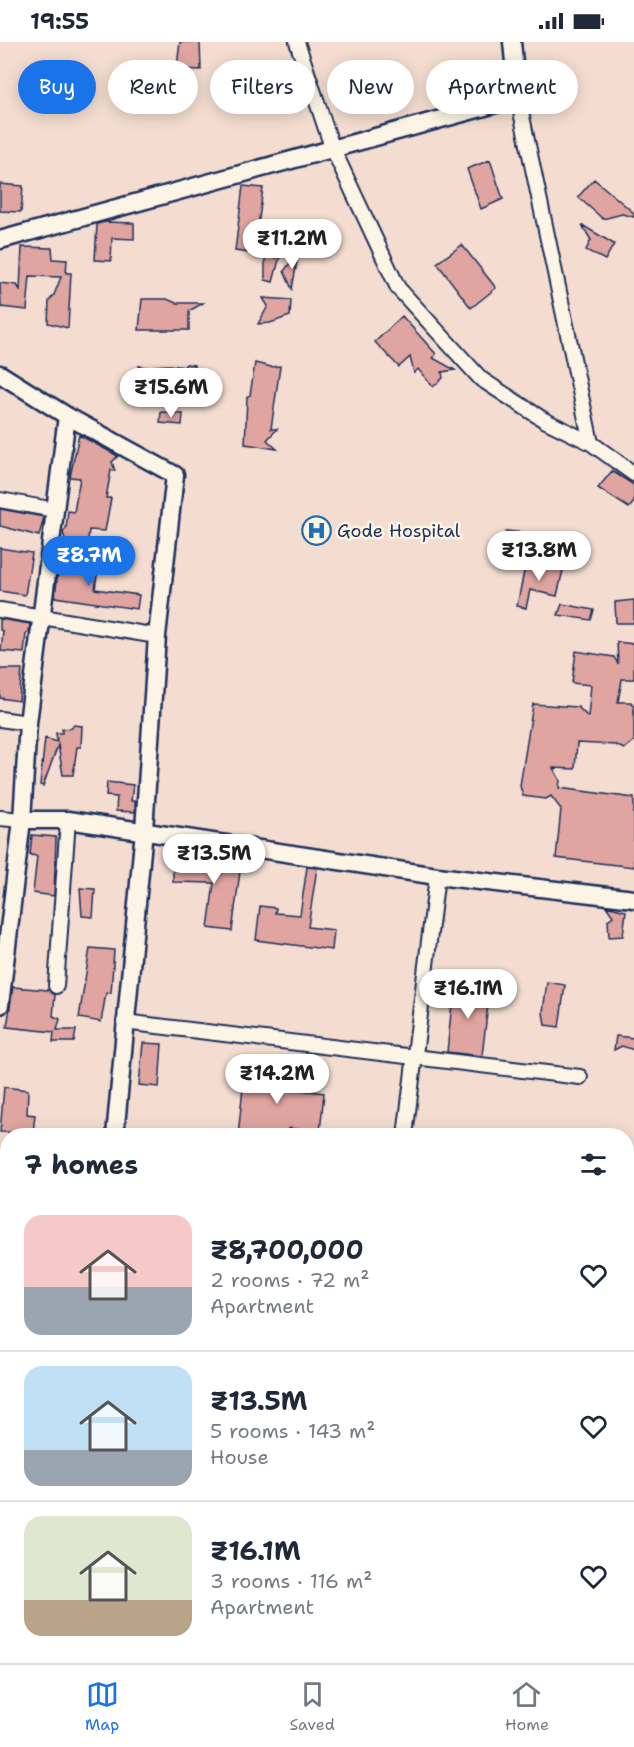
<!DOCTYPE html>
<meta charset="utf-8">
<style>
:root{--surface:#fff;--page:#f6f6f7;--text:#1f2937;--muted:#747a83;--line:#e0e1e3;--accent:#1a73e8}
body{margin:0;font-family:"Shantell Sans",sans-serif;background:var(--page);color:var(--text);height:100vh;display:flex;flex-direction:column;font-size:22px;white-space:nowrap}
*{box-sizing:border-box;margin:0}
p{font-size:20px;color:var(--muted)}
.icon{flex:none;width:33px;height:33px;fill:none;stroke:currentColor;stroke-width:2;stroke-linecap:round;stroke-linejoin:round}
.map{position:relative;flex:1;overflow:hidden}
.side{position:absolute;left:0px;top:1086px;width:634px;height:536px;display:flex;flex-direction:column;background:var(--surface);border-radius:24px 24px 0 0;box-shadow:0 3px 15px #0003}
.side>*{flex:none}
.guide{position:absolute;left:18px;top:18px;width:598px;height:54px;display:flex;gap:12px}
.price{position:absolute;translate:-50% -51px;padding:0 14px;border-radius:21px;background:#fff;color:#222;font-size:20px;line-height:39px;filter:drop-shadow(0 2px 3px #0008)}
.price::after{content:'';position:absolute;left:50%;top:36px;width:18px;height:14px;margin-left:-9px;background:inherit;clip-path:polygon(0 0,100% 0,50% 100%)}
.price.on{background:var(--accent);color:#fff}
ul{padding:0;list-style:none}
li{display:flex;align-items:center;gap:18px;height:150px;padding:0 24px}
li+li{border-top:2px solid var(--line)}
li span{display:grid;place-items:center;flex:none;width:168px;height:120px;border-radius:18px;color:#555}
li>.icon{margin-inline-start:auto}
span .icon{width:72px;height:72px;fill:#fffc;stroke-width:1}
li b{font-size:26px}
h2{display:flex;justify-content:space-between;align-items:center;height:72px;padding:0 24px;font-size:26px}
.chip{padding:0 21px;border-radius:27px;background:var(--surface);box-shadow:0 3px 15px #0003;font-size:21px;line-height:54px}
.chip.on{background:var(--accent);color:#fff}
.status{display:flex;justify-content:space-between;align-items:center;height:42px;padding:0 30px;background:var(--surface);direction:ltr}
.status svg{height:16px;fill:currentColor}
.tab-bar{display:flex;justify-content:space-around;align-items:center;height:84px;border-top:2px solid var(--line);background:var(--surface);font-size:16px;color:var(--muted)}
.tab-bar a{display:grid;justify-items:center;gap:3px}
.tab-bar .on{color:var(--accent)}
.map>svg:first-child{display:block}
.building{fill:#e0a5a0;stroke:#1b2f5e;stroke-width:1.5}
.lines{fill:none;stroke-linecap:round;stroke-linejoin:round}
.minor-casing{stroke:#1b2f5e;stroke-width:18}
.tertiary-casing{stroke:#1b2f5e;stroke-width:21}
.secondary-casing{stroke:#1b2f5e;stroke-width:24}
.trunk-casing{stroke:#1b2f5e;stroke-width:27}
.minor{stroke:#fcf5e5;stroke-width:14}
.tertiary{stroke:#fcf5e5;stroke-width:16}
.secondary{stroke:#fcf5e5;stroke-width:20}
.trunk{stroke:#fcf5e5;stroke-width:22}
.labels{text-anchor:middle;stroke-width:5;stroke-linejoin:round;paint-order:stroke}
.poi-label{font-size:18px;fill:#1b2f5e;stroke:#fcf5e5;text-anchor:start}
</style>
<div class="status"><b>19:55</b><svg viewBox="0 0 49 12"><path d="M0 12V9h3v3zM5 12V6h3v6zM10 12V3h3v9zM15 12V0h3v12zM26 1h20v11H26zM47 4h2v5h-2z"/></svg></div>
<div class="map">
<svg width="634" height="1621" viewBox="0 0 634 1621">
<rect width="100%" height="100%" fill="#f4ddd0"/>
<filter id="ink" filterUnits="userSpaceOnUse"><feTurbulence type="fractalNoise" baseFrequency=".0167" numOctaves="2"/><feDisplacementMap in="SourceGraphic" scale="12" xChannelSelector="R" yChannelSelector="G"/><feConvolveMatrix kernelMatrix="1 2 1 2 8 2 1 2 1" color-interpolation-filters="sRGB"/></filter>
<g filter="url(#ink)">
<path class="building" d="M180,0H200L201,28L180,27L177,24Z
M145,27L148,36L151,35L154,54L145,56L141,52L121,59L113,38L127,30L129,32Z
M490,118L503,157L481,167L467,127Z
M594,137L634,171V175L622,172L603,177L578,155Z
M0,142L23,144L21,170L0,169Z
M243,144L263,146L256,200L275,216L280,214L273,240L265,238V213L235,209Z
M105,180L134,181V197L112,196L111,219L95,218L97,182Z
M582,183L614,202L605,218L586,208L591,198Z
M462,203L496,246L471,266L437,221Z
M22,205L52,206L53,217L67,218L66,231H71L68,286L48,281L49,259L54,253L61,235L30,234L27,268L1,265L0,241L17,243L20,248Z
M299,209L292,247L284,229Z
M263,256L291,258L290,274L270,281L258,282L268,264Z
M142,257H167L176,261H203L189,269V288H139Z
M402,274L436,312L433,316L455,328L442,330L443,336L433,345L418,327L414,331L410,315L399,325L375,300Z
M255,321L271,325L280,324L271,387H277L267,398L277,407L245,402L247,355L250,353Z
M186,322L194,323L191,352L137,347L139,324L154,327L155,324L169,323L184,325Z
M161,370L183,372L182,383L160,381Z
M79,393L118,414L112,420L115,429L111,428L106,456H111L105,489L89,488L87,506L66,501L63,490L66,487L68,469L74,470L80,436L70,435Z
M612,429L634,443V460L629,466L598,446Z
M0,467L44,475L39,494L0,484Z
M506,489L533,492L530,518L503,516Z
M0,506L32,511L25,553L0,549Z
M68,516L91,520L90,532L97,533L95,547L139,553L137,567L55,555L58,530L67,531Z
M526,520L563,528L557,554L530,548L526,566L517,564Z
M634,558V581H616L615,560Z
M562,562L594,568L591,578L558,573Z
M0,577L30,582L29,590L26,592L24,611L1,609L3,589L0,588Z
M617,600L634,602V637H622L618,660H631L634,664V699L624,707L616,703L577,701L575,727L553,726L560,738L559,746L634,756V825L556,816L561,767L551,754L546,757L523,754L520,744L533,662L578,665L588,675L591,643L572,641L576,609L614,615L618,622Z
M0,627H22L19,659L0,656Z
M73,683L82,684L81,705H77L73,733H63L58,703L43,744L40,743L45,696L57,700L56,691H62V687L72,686Z
M107,740L133,743L131,759H135V770L116,769L117,755L106,754Z
M32,793L56,795L54,854L33,851L37,814L30,813Z
M218,812L242,815L232,889L208,886L214,841L173,840V814H184V819L217,820Z
M307,825L317,826L308,885L334,888L332,908L256,898L260,864L276,866L275,871L300,873Z
M80,846L95,847L93,875L82,874Z
M606,864L626,869L623,894L609,895L608,878L613,874Z
M90,906L114,908L111,951H106L101,980L79,976Z
M547,940L565,943L559,985L545,983L543,970Z
M454,942L490,946L482,1014L447,1010Z
M13,945L48,948L55,953L53,974L60,977L57,988H76L74,1000H53L54,990L7,985Z
M616,994L634,996V1008L622,1004L614,1008Z
M143,1001L162,1002L159,1045L139,1043Z
M245,1026L295,1032L294,1047L324,1051L320,1090L289,1086L288,1094H238Z
M4,1045L28,1048L27,1072L35,1073L33,1091L0,1090Z"/>
<g class="lines">
<defs>
<path id="minor" d="M297,0L332,105L398,246L481,337L544,378L591,401
M517,51L591,401L634,432
M0,458L55,468
M0,568L157,594
M0,677L28,681
M0,776L22,778
M56,944L68,778
M124,980L580,1035
M405,1094L437,834
M434,1621V1614
M537,1621V1614"/>
<path id="tertiary" d="M0,198L503,60L517,51L512,0
M0,332L67,374L28,681L22,778L0,963
M67,374L175,433L157,594L144,788L115,1094
M22,778H68L437,834L634,857
M627,1498L634,1501"/>
<path id="secondary" d="M0,1181H8
M627,1253L634,1255"/>
<path id="trunk" d="M627,1310L634,1308
M0,1511L8,1509"/>
</defs>
<use href="#minor" class="minor-casing"/>
<use href="#tertiary" class="tertiary-casing"/>
<use href="#secondary" class="secondary-casing"/>
<use href="#trunk" class="trunk-casing"/>
<use href="#minor" class="minor"/>
<use href="#tertiary" class="tertiary"/>
<use href="#secondary" class="secondary"/>
<use href="#trunk" class="trunk"/>
</g>
</g>
<defs>
<symbol id="hospital-ring" viewBox="-11 -11 22 22"><circle r="9.5" fill="#fcf5e5" stroke="#1f6fb2" stroke-width="1.5"/><path d="M-5-5h3v3.5h4V-5h3V5h-3V1.5h-4V5h-3Z" fill="#1f6fb2"/></symbol>
</defs>
<g fill-rule="evenodd">
<use href="#hospital-ring" x="300" y="472" width="33" height="33"/>
</g>
<g class="labels">
<g class="poi-label">
<text x="337" y="495">Gode Hospital</text>
</g>
</g>
</svg>
<b class="price" style="left:292px;top:228px">₹11.2M</b>
<b class="price" style="left:171px;top:377px">₹15.6M</b>
<b class="price" style="left:539px;top:540px">₹13.8M</b>
<b class="price on" style="left:89px;top:545px">₹8.7M</b>
<b class="price" style="left:214px;top:843px">₹13.5M</b>
<b class="price" style="left:468px;top:978px">₹16.1M</b>
<b class="price" style="left:277px;top:1063px">₹14.2M</b>
<div class="guide">
<a class="chip on">Buy</a>
<a class="chip">Rent</a>
<a class="chip">Filters</a>
<a class="chip">New</a>
<a class="chip">Apartment</a>
</div>
<section class="side">
<h2>7 homes<svg class="icon" aria-label="filters" viewBox="0 0 24 24"><path d="M4 7h16M4 17h16"/><circle cx="9" cy="7" r="2"/><circle cx="15" cy="17" r="2"/></svg></h2>
<ul>
<li><span style="background:linear-gradient(#f6c9c9 60%,#9aa5b1 0)"><svg class="icon" aria-label="home" viewBox="0 0 24 24"><path d="M3 11l9-7 9 7M6 9v11h12V9"/></svg></span><div><b>₹8,700,000</b><p>2 rooms · 72 m²</p><p>Apartment</p></div><svg class="icon" aria-label="heart" viewBox="0 0 24 24"><path d="M12 20l-8-8c-3-5 5-10 8-4 3-6 11-1 8 4z"/></svg></li>
<li><span style="background:linear-gradient(#bfe0f5 70%,#9aa5b1 0)"><svg class="icon" aria-label="home" viewBox="0 0 24 24"><path d="M3 11l9-7 9 7M6 9v11h12V9"/></svg></span><div><b>₹13.5M</b><p>5 rooms · 143 m²</p><p>House</p></div><svg class="icon" aria-label="heart" viewBox="0 0 24 24"><path d="M12 20l-8-8c-3-5 5-10 8-4 3-6 11-1 8 4z"/></svg></li>
<li><span style="background:linear-gradient(#dfe7d0 70%,#b9a48a 0)"><svg class="icon" aria-label="home" viewBox="0 0 24 24"><path d="M3 11l9-7 9 7M6 9v11h12V9"/></svg></span><div><b>₹16.1M</b><p>3 rooms · 116 m²</p><p>Apartment</p></div><svg class="icon" aria-label="heart" viewBox="0 0 24 24"><path d="M12 20l-8-8c-3-5 5-10 8-4 3-6 11-1 8 4z"/></svg></li>
</ul>
</section>
</div>
<nav class="tab-bar">
<a class="on"><svg class="icon" aria-label="map" viewBox="0 0 24 24"><path d="M3 6l6-2 6 2 6-2v14l-6 2-6-2-6 2zM9 4v14M15 6v14"/></svg>Map</a>
<a><svg class="icon" aria-label="saved" viewBox="0 0 24 24"><path d="M7 4h10v16l-5-4-5 4z"/></svg>Saved</a>
<a><svg class="icon" aria-label="home" viewBox="0 0 24 24"><path d="M3 11l9-7 9 7M6 9v11h12V9"/></svg>Home</a>
</nav>
